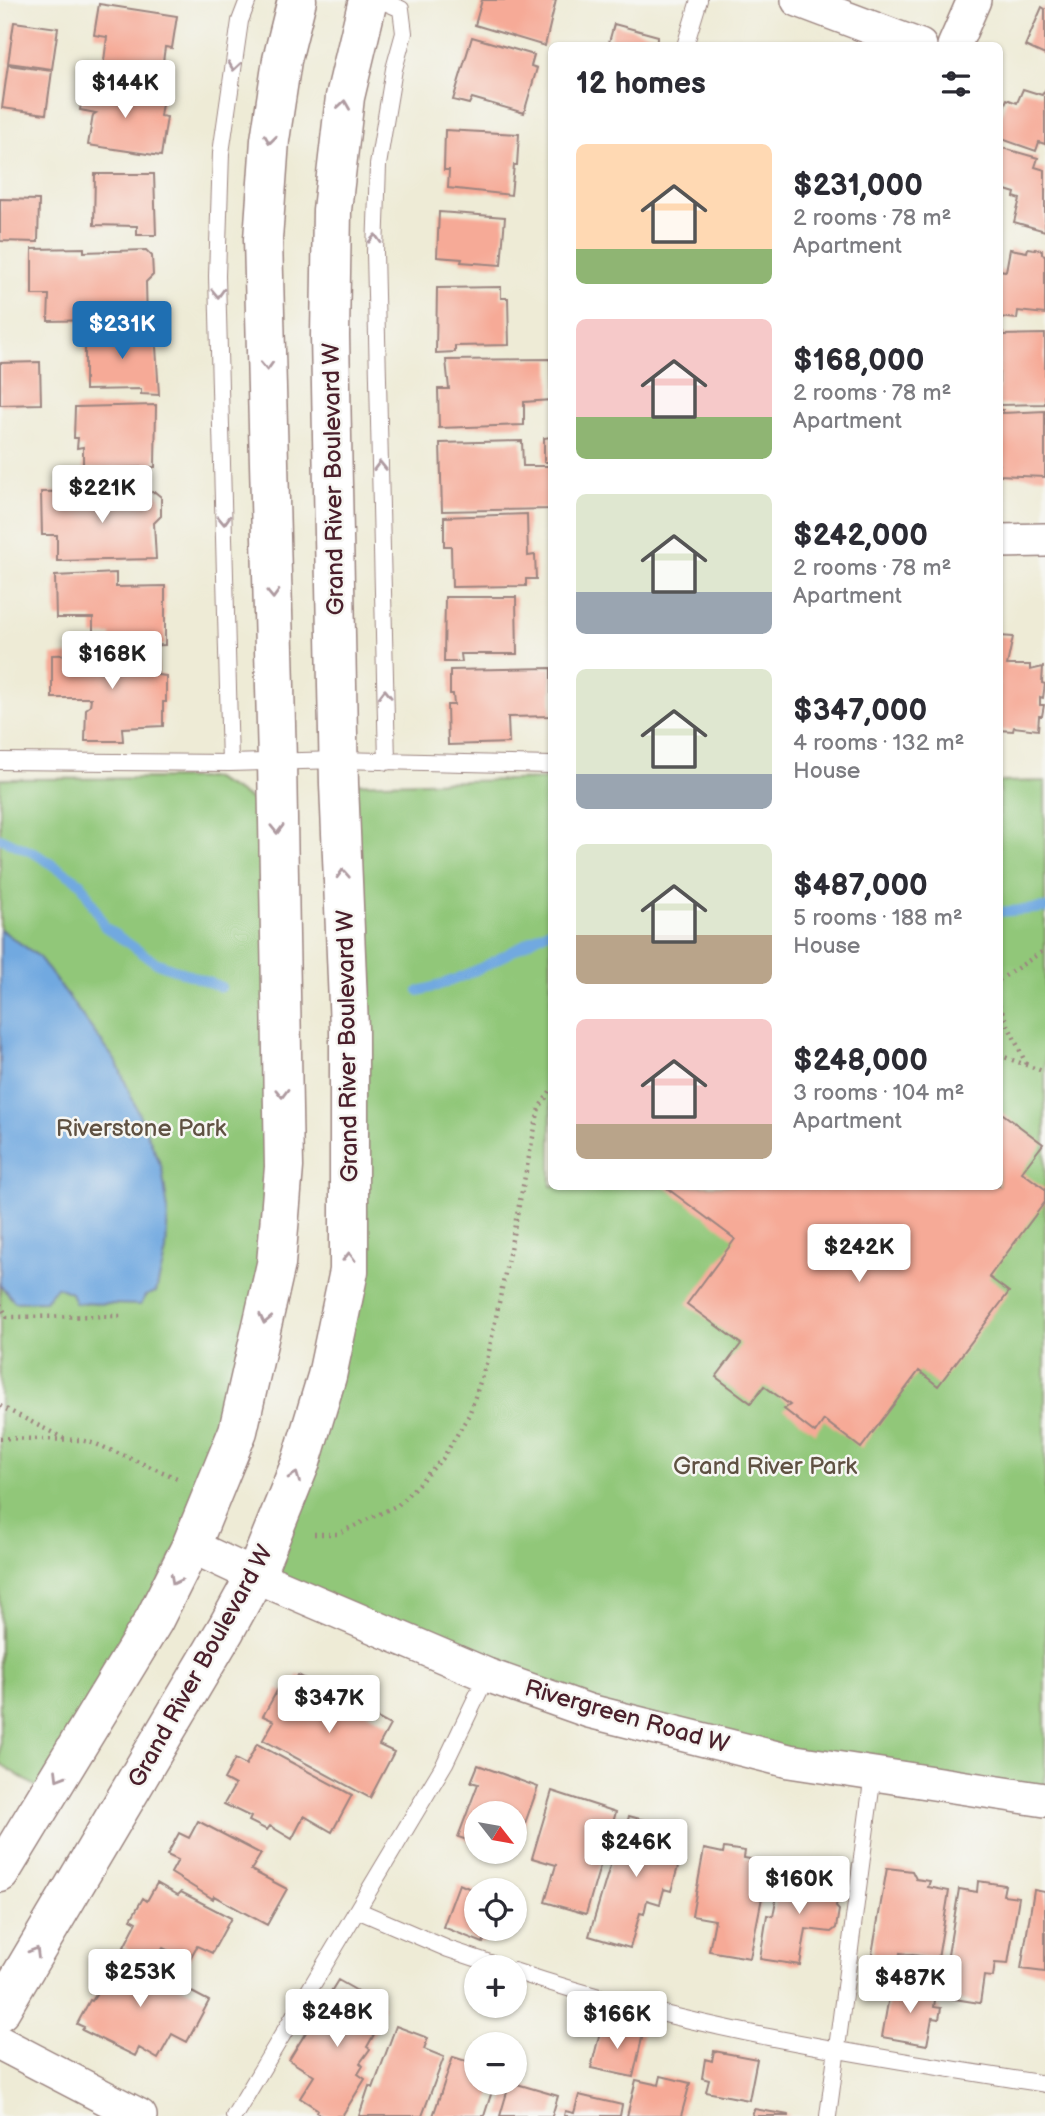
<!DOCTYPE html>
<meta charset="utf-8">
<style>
:root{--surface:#fff;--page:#f2f2f3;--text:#2b2b33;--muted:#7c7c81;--accent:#1f6fb2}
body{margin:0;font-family:"Balsamiq Sans",sans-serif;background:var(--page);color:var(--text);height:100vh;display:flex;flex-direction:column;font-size:26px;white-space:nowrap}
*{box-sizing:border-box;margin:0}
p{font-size:23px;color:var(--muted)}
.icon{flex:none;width:38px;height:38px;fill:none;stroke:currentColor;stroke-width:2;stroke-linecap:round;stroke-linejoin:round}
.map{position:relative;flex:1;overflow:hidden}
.side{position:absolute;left:548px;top:42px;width:455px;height:1148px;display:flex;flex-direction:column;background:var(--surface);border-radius:10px;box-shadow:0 2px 5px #0004}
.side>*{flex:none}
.needle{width:46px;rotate:121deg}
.buttons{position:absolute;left:464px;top:1801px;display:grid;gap:14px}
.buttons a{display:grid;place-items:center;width:63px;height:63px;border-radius:50%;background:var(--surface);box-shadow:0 2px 5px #0004;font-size:35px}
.price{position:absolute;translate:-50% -60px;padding:0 16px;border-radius:7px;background:#fff;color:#222;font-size:23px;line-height:46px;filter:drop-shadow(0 2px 4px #0008)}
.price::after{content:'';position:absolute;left:50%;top:42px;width:21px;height:16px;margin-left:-10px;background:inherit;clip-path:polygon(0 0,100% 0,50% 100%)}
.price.on{background:var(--accent);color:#fff}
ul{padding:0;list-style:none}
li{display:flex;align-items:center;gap:21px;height:175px;padding:0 28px}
li span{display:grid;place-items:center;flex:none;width:196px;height:140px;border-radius:10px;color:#555}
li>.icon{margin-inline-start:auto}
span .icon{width:84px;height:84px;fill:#fffc;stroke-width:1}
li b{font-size:30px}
h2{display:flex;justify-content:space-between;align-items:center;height:84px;padding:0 28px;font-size:30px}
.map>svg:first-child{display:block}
.green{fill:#91c779;stroke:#6e7352;stroke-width:2}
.water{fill:#71a9e0;stroke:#5e6486;stroke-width:2}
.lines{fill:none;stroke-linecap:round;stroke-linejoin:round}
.stream{stroke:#71a9e0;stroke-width:10}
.building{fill:#f6aa97}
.lane-casing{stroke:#9c8580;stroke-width:18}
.street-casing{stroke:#9c8580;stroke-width:36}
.secondary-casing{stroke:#9c8580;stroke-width:41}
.path{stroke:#9c8580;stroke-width:4.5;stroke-dasharray:2 5;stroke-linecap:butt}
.lane{stroke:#fff;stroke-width:16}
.street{stroke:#fff;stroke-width:33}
.secondary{stroke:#fff;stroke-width:38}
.oneway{stroke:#ae9aa0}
.labels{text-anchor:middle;stroke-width:5;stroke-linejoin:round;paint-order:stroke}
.street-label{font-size:24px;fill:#4a1f2b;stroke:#f6f6f2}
.park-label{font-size:24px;fill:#5f5142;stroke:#f6f6f2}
</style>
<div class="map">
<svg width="1045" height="2116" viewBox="0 0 1045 2116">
<rect width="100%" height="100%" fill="#f6f6f2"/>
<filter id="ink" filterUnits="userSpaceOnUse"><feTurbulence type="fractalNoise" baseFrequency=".0143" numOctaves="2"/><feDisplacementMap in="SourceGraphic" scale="14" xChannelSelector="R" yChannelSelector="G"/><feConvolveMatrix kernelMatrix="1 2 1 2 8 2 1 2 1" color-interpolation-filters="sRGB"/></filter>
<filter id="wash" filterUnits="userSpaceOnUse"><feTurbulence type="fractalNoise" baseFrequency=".00686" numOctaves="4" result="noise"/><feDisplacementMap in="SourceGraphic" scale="28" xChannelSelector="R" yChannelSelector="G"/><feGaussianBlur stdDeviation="1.57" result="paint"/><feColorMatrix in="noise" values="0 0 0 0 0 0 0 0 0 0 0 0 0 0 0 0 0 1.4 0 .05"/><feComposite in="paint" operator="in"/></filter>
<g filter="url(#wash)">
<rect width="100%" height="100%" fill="#eeebd6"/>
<path class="green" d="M212,778L277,813L284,1167L238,1431L48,1794L0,1764V779Z
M551,779V1186H999V782L1045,781V1800L589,1711L255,1576L349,1271L339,784Z"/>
<path class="water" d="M0,929L38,956L117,1063L162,1168L168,1211L166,1251L156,1292L145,1296L141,1305L75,1303L71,1293L57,1287L45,1301L15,1302L0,1285Z"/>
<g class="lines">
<path class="stream" d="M0,838L36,854L81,883L105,927L155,962L221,987
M999,912L1045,908
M419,991C467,979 508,954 551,929"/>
</g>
<g id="blocks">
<path class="building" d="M482,0H556L545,46L475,25Z
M99,4L177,16L172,48L165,47L161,77L103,69L107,37L94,35Z
M1042,7L1045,9V55L1025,46Z
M14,22L58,28L52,69L8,63Z
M614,24L658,36L655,46H608Z
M472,37L534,55L531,66L537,68L524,113L472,98L469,104L453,100Z
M8,65L52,71L46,114L2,108Z
M84,84L125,89V92L163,98L160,116L167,117L161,156L88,145L93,115L96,113L80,110Z
M1023,89L1042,95L1045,90V144L1039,142L1036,151L999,138V120L1007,99L1017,103Z
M445,130L519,134L517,165H514L511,195L448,188L449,170H444Z
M999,147L1038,158L1035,167L1045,170V231L1014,222L1020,199L1014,197L1015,193L999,188Z
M95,174H154L156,235H137V226L94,225Z
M0,199L39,200L38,242L0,241Z
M439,212L505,217L501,265L461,262L462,259L437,257Z
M84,248V252L146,250L152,256L153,275L146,282L147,322L100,323V320L48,321L49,295H32V249Z
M1028,248L1042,250V254L1045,255V314L1018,311L1017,319L999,317V270L1006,271L1010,249L1027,252Z
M501,287V298H508L509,345L455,346V352L436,353L437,288Z
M155,330L159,395L141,394V389L85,390V343H92V331Z
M999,332H1003L1002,335L1045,334V404L999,405Z
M550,359L551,400L524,402V425L439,428L438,389H449L446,360Z
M40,362L41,404L0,405V363Z
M156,405L155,467L83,469V447L77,448L78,438H74L75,407Z
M999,410H1003V413L1045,411V477L999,475Z
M551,437V462H544V438Z
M522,441L523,466H551V509L442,511L440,443Z
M93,491V494L155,492L161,497V516L154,523L156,559L57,561V535H42L41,492Z
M527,514L528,556L535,555L536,579H526V586L452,587L451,546H444V517Z
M116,573V587L165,586V645L110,647L111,635L93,636V618H56L55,576Z
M445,597H516L517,654H461L462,662H444Z
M999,636L1013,637L1007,665H1030V670L1043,667L1042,683L1045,684L1043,698L1040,697V705H1044L1042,716H1039L1038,730L1014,727L1013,731L999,730Z
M157,652L158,675L166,676V702H163V726L122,728L123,741H85L86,709L90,706L91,698H52V655Z
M551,668V716L508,717L509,743L448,745L447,705H454L453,694H450V670Z
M999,1111L1043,1144L1022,1172L1045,1189V1202L989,1277L1009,1292L938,1386L919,1371L861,1448L824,1420L815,1433L784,1409L790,1405L764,1386L751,1403L716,1377L741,1344L687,1304L735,1239L664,1186H999Z
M298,1675L390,1725L379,1745L394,1752L370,1798L263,1740L274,1721L263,1716L278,1689L288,1694Z
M257,1744L352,1795L332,1832L304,1816L292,1839L270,1826L267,1830L249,1821L251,1817L224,1804L235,1785L224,1779L235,1759L246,1765Z
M478,1765L538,1787L515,1851L514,1813H476V1843L458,1837L478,1784L471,1782Z
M552,1791L616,1812L586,1914L545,1902L556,1865L532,1858Z
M629,1816L681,1830L673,1858L680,1860L671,1891L664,1889L660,1904L647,1900L644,1914L640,1913L630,1948L589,1936L619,1836L623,1838Z
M198,1821L261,1854L251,1870L287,1889L267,1925L214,1896L213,1899L171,1873L178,1860L167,1855L179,1833L189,1838Z
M724,1848L745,1851L744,1858L769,1862L750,1958L709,1951L715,1920L692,1916L704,1849L723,1853Z
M887,1868L912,1871L916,1879L930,1881L928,1887L949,1891L938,1959L900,1953L899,1958L891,1962L881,1960L878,1956L872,1954Z
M802,1872L820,1875L819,1878L840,1881L836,1907L839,1910L836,1928L831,1932L806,1929L800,1965L760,1959L767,1915L773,1916L781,1875L802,1879Z
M978,1881L1005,1885L1003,1895L1019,1897L1008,1964L995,1963L993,1977L984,1976L980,2003L941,1997L959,1889L977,1892Z
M157,1883L178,1895L181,1892L231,1918L212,1953L197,1946L189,1960L163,1948L154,1965L124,1947L137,1922L131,1919L143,1898L147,1901Z
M459,1884L476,1891V1928H489L483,1943L443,1927Z
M1034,1890L1045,1892V1972L1021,1969Z
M119,1954L209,2001L187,2042L172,2034L158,2059L139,2048L135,2056L82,2030L84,2027L77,2024L90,2000L92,2001L98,1992L95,1990L114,1955L117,1957Z
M338,1980L384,2006L372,2026L377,2029L367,2047L370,2049L360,2063L363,2066L358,2074L365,2079L342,2116H322L316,2112L317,2109L300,2098L314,2076L289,2060Z
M891,1985L936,1993L934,2007L941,2008L939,2019L932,2018L927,2045L882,2037Z
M602,2024L643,2034L633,2077L591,2068Z
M396,2026L428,2038L424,2049L444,2057L422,2116H359L369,2086L373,2088Z
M714,2051L757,2059L749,2100L706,2092L709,2080L702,2078L705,2059L712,2061Z
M453,2057L476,2064V2082H495L484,2116H433Z
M661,2076L690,2083L681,2116H627L636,2080L659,2085Z
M510,2082L558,2096L552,2116H500Z
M579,2095L622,2105L620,2116H564L565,2111L574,2113Z
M754,2109L789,2115V2116H752Z"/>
</g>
</g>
<g filter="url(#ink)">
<use href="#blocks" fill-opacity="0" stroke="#9c8580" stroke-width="2"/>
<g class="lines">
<defs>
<path id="lane" d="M380,0L401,9L404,33L394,69L378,165L375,252L387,762
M685,46L699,0
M0,761L230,763L339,760L551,765
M230,763L217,276L221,153L240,21L248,0
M357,1910L448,1949L502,1967
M514,1971C687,2029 866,2056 1045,2084
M234,2116L445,1763L487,1675
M828,2116L873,1774"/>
<path id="street" d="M798,0L920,46
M954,46L974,0
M999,541L1045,540
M191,1546L255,1576L487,1675L589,1711L789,1761L1045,1800
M0,2043L140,2116"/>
<path id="secondary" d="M0,1873L154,1620L191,1546L238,1431L276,1264L284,1167L277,761L263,239L270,140L282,60L297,0
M0,2011L226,1629L255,1576L301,1462L327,1376L349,1271V1028L339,784L330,336L332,210L345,97L368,0"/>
</defs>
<use href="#lane" class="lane-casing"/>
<use href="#street" class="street-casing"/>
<use href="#secondary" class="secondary-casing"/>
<path class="path" d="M999,980L1040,953L1045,952
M999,1005L1026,1064
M999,1055L1045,1072
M0,1304L7,1317L125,1316
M0,1406L65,1439
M0,1438L81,1440L96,1444L177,1478
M314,1534H337L398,1505L443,1458L469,1415L487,1361L539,1108L551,1090"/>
<use href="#lane" class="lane"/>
<use href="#street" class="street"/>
<use href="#secondary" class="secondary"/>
</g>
<defs><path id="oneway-chevron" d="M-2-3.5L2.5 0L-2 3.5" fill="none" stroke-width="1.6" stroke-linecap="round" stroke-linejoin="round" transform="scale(1.75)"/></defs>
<g class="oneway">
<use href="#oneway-chevron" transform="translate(234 66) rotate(98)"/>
<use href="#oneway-chevron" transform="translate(344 105) rotate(-82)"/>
<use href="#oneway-chevron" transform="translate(270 139) rotate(97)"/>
<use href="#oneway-chevron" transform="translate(375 239) rotate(-88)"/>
<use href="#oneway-chevron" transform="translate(218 293) rotate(88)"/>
<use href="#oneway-chevron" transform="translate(267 366) rotate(88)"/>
<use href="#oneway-chevron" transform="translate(380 466) rotate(-91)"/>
<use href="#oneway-chevron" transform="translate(224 520) rotate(88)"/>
<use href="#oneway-chevron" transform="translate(273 594) rotate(88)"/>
<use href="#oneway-chevron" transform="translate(385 694) rotate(-91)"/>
<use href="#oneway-chevron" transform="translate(277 829) rotate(89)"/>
<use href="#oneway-chevron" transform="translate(343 874) rotate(-93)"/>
<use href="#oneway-chevron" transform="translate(282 1093) rotate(89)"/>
<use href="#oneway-chevron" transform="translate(349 1257) rotate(-89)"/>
<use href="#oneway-chevron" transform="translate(265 1319) rotate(102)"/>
<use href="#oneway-chevron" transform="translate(295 1477) rotate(-69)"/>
<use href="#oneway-chevron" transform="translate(175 1580) rotate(117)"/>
<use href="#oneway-chevron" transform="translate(59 1776) rotate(121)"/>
<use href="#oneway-chevron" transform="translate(35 1952) rotate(-59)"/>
</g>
</g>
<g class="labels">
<g class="street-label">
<text transform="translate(333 479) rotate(-91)" y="8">Grand River Boulevard W</text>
<text transform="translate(347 1046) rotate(-91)" y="8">Grand River Boulevard W</text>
<text transform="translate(200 1666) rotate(-61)" y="8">Grand River Boulevard W</text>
<text transform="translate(627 1716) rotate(16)" y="8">Rivergreen Road W</text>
</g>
<g class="park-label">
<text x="141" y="1136">Riverstone Park</text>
<text x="765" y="1474">Grand River Park</text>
</g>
</g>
</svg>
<div class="buttons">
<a><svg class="needle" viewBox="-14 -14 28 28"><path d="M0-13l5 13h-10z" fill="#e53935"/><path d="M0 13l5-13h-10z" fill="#7c7c81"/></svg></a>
<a><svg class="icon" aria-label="locate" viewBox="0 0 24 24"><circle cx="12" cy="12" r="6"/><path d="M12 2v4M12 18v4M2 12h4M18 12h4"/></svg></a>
<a>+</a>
<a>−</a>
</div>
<b class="price" style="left:125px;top:120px">$144K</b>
<b class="price on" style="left:122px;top:361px">$231K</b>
<b class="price" style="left:102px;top:525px">$221K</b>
<b class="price" style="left:112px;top:691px">$168K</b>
<b class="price" style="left:859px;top:1284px">$242K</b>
<b class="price" style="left:329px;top:1735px">$347K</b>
<b class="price" style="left:636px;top:1879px">$246K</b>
<b class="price" style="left:799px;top:1916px">$160K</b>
<b class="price" style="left:140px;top:2009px">$253K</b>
<b class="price" style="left:910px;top:2015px">$487K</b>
<b class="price" style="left:337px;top:2049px">$248K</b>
<b class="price" style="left:617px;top:2051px">$166K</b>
<section class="side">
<h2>12 homes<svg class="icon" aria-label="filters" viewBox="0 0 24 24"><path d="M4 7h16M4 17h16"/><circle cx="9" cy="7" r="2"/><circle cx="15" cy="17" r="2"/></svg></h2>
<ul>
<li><span style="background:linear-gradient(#ffd9b3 75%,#8fb573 0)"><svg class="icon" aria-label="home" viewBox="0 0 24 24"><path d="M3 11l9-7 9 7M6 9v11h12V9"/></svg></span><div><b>$231,000</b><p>2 rooms · 78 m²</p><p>Apartment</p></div></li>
<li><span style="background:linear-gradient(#f6c9c9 70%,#8fb573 0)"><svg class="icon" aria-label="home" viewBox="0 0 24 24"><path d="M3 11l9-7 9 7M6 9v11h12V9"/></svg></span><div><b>$168,000</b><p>2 rooms · 78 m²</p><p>Apartment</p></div></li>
<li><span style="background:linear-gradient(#dfe7d0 70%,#9aa5b1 0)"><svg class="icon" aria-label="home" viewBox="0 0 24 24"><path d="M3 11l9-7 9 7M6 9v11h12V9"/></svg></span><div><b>$242,000</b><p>2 rooms · 78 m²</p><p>Apartment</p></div></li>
<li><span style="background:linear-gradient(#dfe7d0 75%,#9aa5b1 0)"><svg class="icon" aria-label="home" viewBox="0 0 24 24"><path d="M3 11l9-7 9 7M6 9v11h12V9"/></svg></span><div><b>$347,000</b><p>4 rooms · 132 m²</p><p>House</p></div></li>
<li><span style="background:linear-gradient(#dfe7d0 65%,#b9a48a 0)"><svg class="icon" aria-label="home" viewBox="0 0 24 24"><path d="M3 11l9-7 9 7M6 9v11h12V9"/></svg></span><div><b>$487,000</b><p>5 rooms · 188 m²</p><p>House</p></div></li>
<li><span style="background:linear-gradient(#f6c9c9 75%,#b9a48a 0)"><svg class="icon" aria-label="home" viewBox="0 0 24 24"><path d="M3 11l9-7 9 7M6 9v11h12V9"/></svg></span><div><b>$248,000</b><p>3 rooms · 104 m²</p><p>Apartment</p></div></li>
</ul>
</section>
</div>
